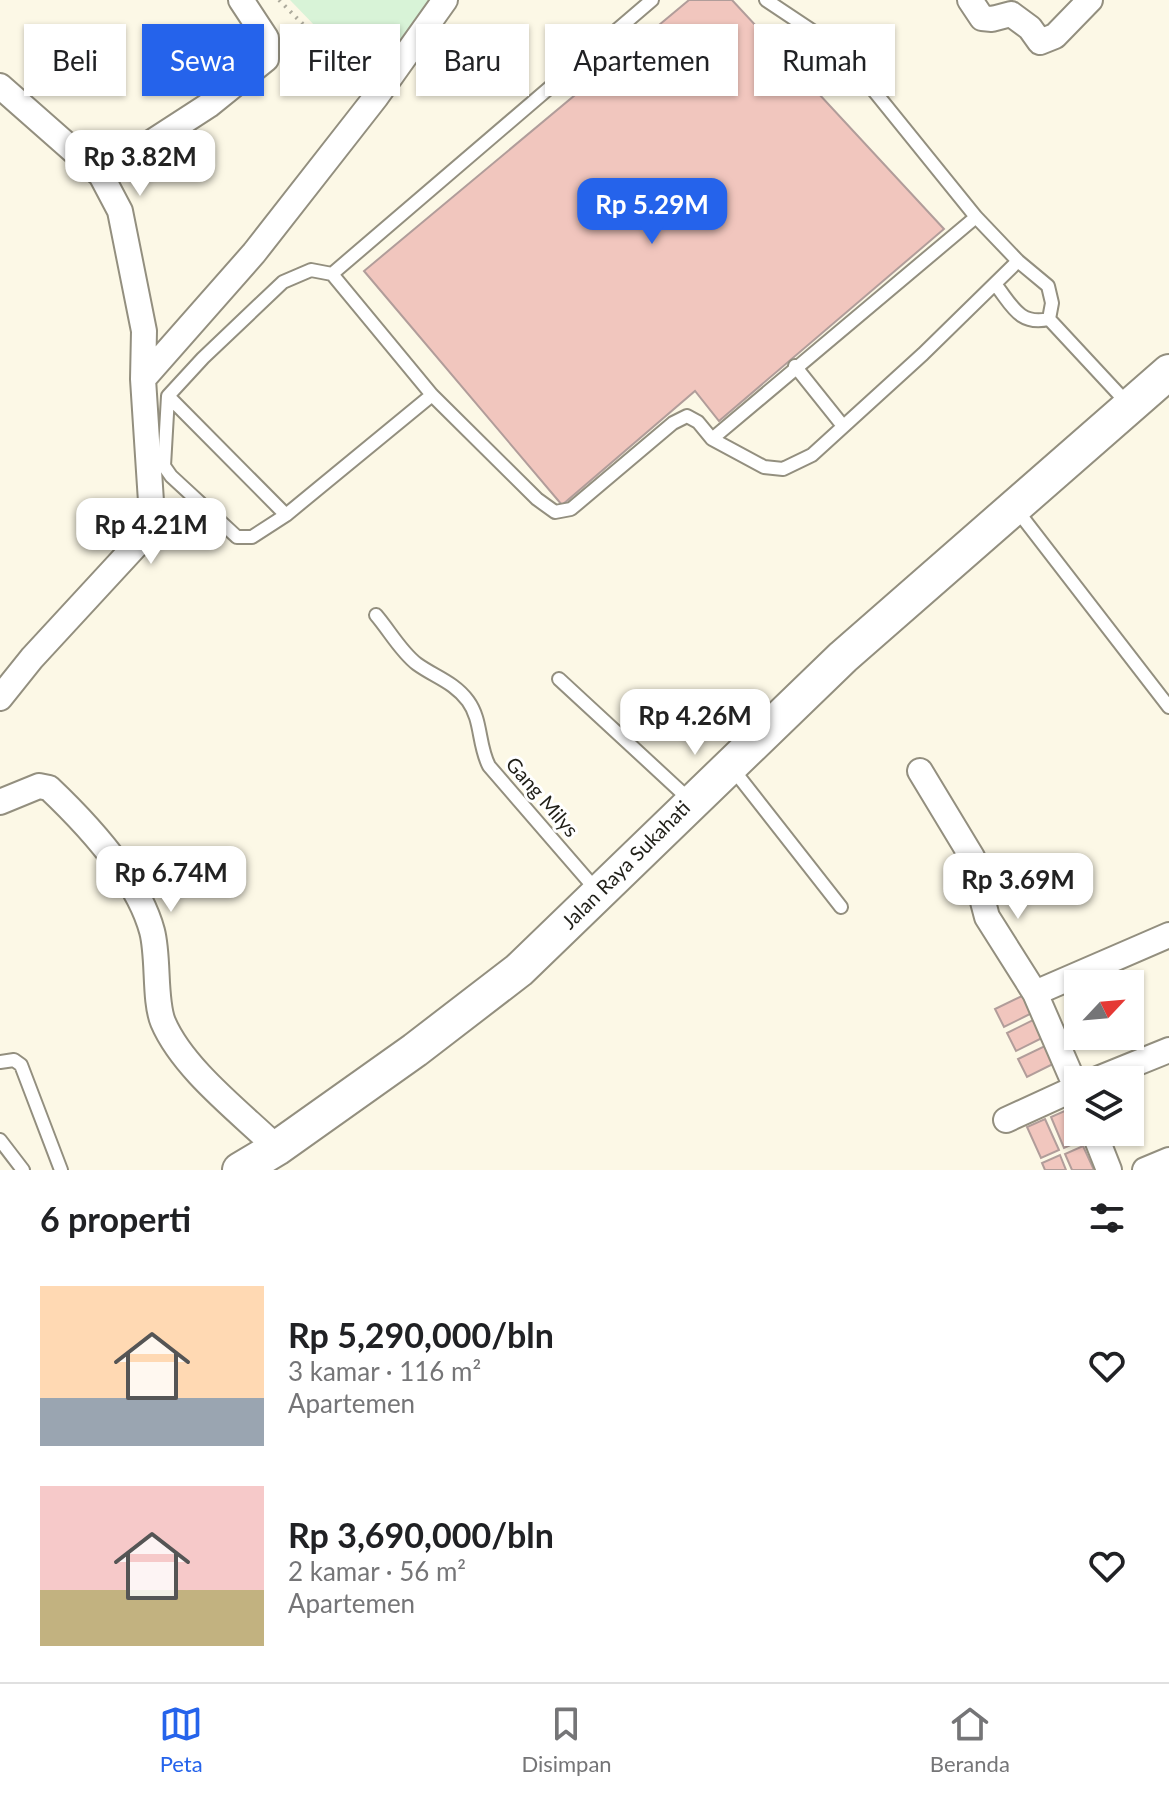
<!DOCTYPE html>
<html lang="id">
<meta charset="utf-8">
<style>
:root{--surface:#fff;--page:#f6f6f6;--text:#202124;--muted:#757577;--line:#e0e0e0;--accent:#2563eb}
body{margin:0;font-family:Lato,sans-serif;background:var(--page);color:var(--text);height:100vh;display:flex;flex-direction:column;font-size:30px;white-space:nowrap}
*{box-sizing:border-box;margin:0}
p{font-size:26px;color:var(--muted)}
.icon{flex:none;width:44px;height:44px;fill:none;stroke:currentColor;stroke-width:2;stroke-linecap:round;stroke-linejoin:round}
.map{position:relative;height:1170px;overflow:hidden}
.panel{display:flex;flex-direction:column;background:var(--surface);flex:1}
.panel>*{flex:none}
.top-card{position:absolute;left:24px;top:24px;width:1122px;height:72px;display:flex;gap:16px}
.needle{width:52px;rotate:64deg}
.buttons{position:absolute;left:1064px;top:970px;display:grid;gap:16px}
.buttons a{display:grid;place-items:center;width:80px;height:80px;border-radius:0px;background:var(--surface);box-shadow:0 2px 6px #0004;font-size:40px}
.price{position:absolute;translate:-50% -68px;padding:0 18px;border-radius:16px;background:#fff;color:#222;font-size:26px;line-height:52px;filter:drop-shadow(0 2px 4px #0008)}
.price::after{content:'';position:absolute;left:50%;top:48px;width:24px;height:18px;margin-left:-12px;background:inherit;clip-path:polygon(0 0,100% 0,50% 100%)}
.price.active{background:var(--accent);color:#fff}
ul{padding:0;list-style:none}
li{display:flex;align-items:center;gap:24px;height:200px;padding:0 40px}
li span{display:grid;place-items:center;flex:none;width:224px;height:160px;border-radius:0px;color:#555}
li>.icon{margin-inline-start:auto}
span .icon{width:96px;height:96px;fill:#fffc;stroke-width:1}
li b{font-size:34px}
h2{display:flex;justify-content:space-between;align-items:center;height:96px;padding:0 40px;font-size:34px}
.chip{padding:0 28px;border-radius:0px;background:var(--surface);box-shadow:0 2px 6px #0004;font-size:28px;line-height:72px}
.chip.active{background:var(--accent);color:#fff}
.tabs{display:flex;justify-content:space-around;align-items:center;height:112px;border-top:2px solid var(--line);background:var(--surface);font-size:22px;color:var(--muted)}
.tabs a{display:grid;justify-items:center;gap:4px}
.tabs .active{color:var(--accent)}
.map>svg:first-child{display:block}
.green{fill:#d8f3d7}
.building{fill:#f1c6be;stroke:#b19d9a;stroke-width:2}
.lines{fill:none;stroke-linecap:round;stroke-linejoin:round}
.lane-casing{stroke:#938f7f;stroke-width:16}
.street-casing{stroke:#938f7f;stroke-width:28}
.secondary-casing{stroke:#938f7f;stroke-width:38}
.path{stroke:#adaa9c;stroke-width:4;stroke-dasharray:2 6;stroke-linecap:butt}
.lane{stroke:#fff;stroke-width:12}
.street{stroke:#fff;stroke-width:24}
.secondary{stroke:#fff;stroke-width:34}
.labels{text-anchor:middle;stroke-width:6;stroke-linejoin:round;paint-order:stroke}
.street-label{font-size:20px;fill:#1f1e17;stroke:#fff}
</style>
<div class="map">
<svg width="1169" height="1170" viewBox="0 0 1169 1170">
<rect width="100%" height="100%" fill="#fcf8e6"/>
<path class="green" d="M290,0H432L375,88Z"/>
<path class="building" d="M689,0H732L944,229L719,421L695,391L562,505L364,271Z
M1026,994L1034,1012L1004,1027L995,1009Z
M1037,1018L1046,1036L1016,1051L1007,1033Z
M1049,1044L1057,1062L1027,1077L1018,1059Z
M1069,1109L1082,1140L1064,1148L1051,1117Z
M1045,1119L1059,1150L1041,1158L1027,1127Z
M1083,1146L1094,1170H1072L1065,1154Z
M1060,1155L1066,1170H1045L1042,1163Z"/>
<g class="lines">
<defs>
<path id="lane" d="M652,0L332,274L432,395L537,499L555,512L571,509L673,423L687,416L698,422L712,439L976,217
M766,0L841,50L976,217L1018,261L1048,286L1052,303L1049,319
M995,284C1012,305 1019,326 1049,319
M1049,319L1128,404
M795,366L843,426
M168,396L286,515L252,537H237L171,476L164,466L168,396L203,358L283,282L311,270L332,274
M712,439L764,467L783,469L812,455L923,354L1018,261
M1016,509L1169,707
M286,515L432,395
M376,615C389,630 401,652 417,664C435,677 454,682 468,701C482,720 478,745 489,766L598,892
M559,679L691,801
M732,768L841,907
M0,1062L14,1060L21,1065L61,1170
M0,1140L23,1170"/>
<path id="street" d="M970,0L982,18L992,19L1011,14L1030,28L1040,42L1055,36L1090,0
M0,86L101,175L120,211L144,331L143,379L152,517L140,541L32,658L0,698
M101,175L209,105L266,59V38L241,0
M143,379L254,253L376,97L445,0
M920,771L972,857L984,881L982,898L987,917L1035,993L1078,1092
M0,802L39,786L49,788C88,825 138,879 152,931C159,957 154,1000 163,1022C183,1069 240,1112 277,1148
M1035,993L1169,935
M1095,1080L1169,1050
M1006,1120L1078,1087
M1094,1132L1109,1170
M1145,1170L1169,1160"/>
<path id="secondary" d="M240,1170L277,1148L415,1050L519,970L843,657L1169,372"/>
</defs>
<use href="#lane" class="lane-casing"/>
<use href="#street" class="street-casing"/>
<use href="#secondary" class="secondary-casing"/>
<path class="path" d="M279,0L360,82
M287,43L305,28"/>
<use href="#lane" class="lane"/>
<use href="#street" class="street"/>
<use href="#secondary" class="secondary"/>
</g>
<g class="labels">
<g class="street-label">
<text transform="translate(542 797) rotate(49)" y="7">Gang Milys</text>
<text transform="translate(626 865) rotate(-45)" y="7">Jalan Raya Sukahati</text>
</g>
</g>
</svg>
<div class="buttons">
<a><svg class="needle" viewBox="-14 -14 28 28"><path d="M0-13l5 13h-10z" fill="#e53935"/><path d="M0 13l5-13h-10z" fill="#757577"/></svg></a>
<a><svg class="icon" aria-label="layers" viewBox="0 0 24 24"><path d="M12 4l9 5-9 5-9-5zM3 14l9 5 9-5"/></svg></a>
</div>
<b class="price" style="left:140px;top:198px">Rp 3.82M</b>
<b class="price active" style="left:652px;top:246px">Rp 5.29M</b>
<b class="price" style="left:151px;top:566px">Rp 4.21M</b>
<b class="price" style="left:695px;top:757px">Rp 4.26M</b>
<b class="price" style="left:171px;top:914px">Rp 6.74M</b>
<b class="price" style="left:1018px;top:921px">Rp 3.69M</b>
<div class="top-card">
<a class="chip">Beli</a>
<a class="chip active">Sewa</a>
<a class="chip">Filter</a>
<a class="chip">Baru</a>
<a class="chip">Apartemen</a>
<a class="chip">Rumah</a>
</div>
</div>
<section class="panel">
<h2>6 properti<svg class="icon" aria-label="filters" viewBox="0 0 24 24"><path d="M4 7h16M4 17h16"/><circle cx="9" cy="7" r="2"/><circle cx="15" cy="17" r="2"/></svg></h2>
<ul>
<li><span style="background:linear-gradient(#ffd9b3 70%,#9aa5b1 0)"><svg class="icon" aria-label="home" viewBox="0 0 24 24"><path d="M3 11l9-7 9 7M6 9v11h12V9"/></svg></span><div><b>Rp 5,290,000/bln</b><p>3 kamar · 116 m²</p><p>Apartemen</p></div><svg class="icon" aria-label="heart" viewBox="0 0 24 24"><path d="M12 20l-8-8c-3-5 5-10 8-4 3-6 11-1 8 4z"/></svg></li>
<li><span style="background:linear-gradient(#f6c9c9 65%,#c2b280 0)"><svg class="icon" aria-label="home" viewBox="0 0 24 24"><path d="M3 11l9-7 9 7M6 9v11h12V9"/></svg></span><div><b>Rp 3,690,000/bln</b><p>2 kamar · 56 m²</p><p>Apartemen</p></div><svg class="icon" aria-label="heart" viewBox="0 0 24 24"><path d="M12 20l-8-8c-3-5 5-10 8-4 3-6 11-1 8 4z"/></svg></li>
</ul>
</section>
<nav class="tabs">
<a class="active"><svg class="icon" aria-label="map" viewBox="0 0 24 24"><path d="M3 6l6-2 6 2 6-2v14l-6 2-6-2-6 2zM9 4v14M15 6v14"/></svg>Peta</a>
<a><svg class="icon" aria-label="saved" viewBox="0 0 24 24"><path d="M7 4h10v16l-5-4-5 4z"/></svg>Disimpan</a>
<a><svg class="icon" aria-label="home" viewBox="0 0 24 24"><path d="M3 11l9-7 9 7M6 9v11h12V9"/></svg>Beranda</a>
</nav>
